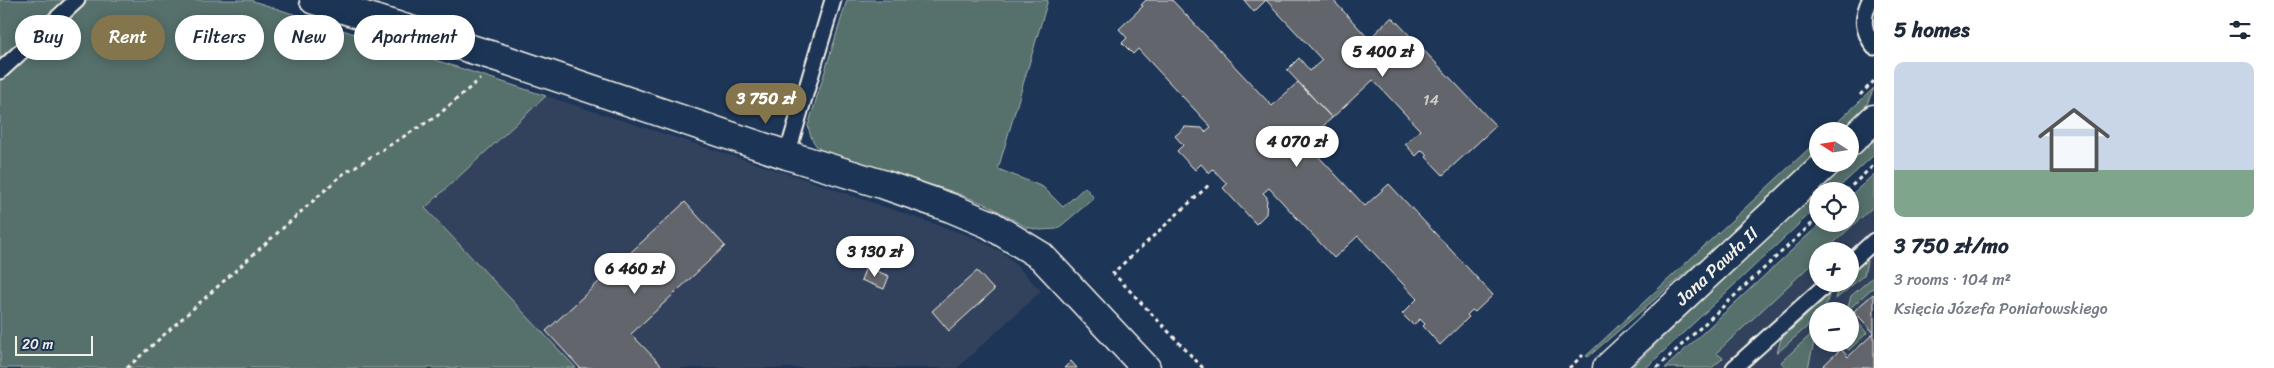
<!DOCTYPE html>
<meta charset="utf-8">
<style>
:root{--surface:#fff;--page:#f6f6f7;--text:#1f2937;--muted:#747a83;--line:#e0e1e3;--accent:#84754c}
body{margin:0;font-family:Sriracha,sans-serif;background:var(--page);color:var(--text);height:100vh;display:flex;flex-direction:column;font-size:19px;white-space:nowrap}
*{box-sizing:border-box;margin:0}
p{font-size:16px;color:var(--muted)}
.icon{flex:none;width:28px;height:28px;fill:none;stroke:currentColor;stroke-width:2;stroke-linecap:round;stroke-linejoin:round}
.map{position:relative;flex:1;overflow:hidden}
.details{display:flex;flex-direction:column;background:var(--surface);width:400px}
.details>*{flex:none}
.banner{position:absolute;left:15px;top:15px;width:475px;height:45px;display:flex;gap:10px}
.needle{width:32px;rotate:282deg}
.buttons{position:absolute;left:1809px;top:122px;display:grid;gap:10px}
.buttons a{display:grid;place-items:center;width:50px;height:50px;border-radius:50%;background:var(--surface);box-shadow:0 2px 12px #0003;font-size:25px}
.scale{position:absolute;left:15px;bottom:12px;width:78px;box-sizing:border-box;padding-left:5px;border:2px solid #f4f1e8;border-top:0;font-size:14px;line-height:18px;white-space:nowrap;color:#f4f1e8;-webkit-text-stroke:4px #1d3557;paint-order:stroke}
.price{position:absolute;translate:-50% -42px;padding:0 11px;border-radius:18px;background:#fff;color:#222;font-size:16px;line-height:32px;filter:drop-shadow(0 1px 2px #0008)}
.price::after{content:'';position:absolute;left:50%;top:30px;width:15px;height:11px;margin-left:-8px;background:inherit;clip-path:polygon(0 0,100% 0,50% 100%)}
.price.active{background:var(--accent);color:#fff}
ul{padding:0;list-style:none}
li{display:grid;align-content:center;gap:10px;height:265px;padding:0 20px}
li+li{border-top:1px solid var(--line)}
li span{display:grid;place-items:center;height:155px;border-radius:10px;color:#555}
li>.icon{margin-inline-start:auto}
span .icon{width:90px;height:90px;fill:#fffc;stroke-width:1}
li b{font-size:21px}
h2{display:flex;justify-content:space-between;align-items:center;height:60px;padding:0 20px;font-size:21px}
.chip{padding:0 18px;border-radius:22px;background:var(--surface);box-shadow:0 2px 12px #0003;font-size:18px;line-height:45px}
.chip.active{background:var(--accent);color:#fff}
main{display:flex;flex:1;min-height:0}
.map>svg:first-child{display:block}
.built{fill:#32435d;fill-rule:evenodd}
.green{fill:#566f6c;stroke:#a5b0aa}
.building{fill:#62656c;stroke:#f4f1e8}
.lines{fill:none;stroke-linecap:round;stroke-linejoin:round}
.lane-casing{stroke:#f4f1e8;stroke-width:19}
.street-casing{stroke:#f4f1e8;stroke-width:31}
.secondary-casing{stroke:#f4f1e8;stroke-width:31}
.path{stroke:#f4f1e8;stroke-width:3;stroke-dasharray:4 4;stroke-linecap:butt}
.lane{stroke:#1d3557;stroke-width:15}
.street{stroke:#1d3557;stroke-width:28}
.secondary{stroke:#1d3557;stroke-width:28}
.labels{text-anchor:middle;stroke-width:4.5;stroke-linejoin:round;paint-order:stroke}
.number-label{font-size:15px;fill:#d0cec9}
.street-label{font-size:18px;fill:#f4f1e8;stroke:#1d3557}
</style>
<main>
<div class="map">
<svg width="1874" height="368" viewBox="0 0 1874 368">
<rect width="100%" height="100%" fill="#1d3557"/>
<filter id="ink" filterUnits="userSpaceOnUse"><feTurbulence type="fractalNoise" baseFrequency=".02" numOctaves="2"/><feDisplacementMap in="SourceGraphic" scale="10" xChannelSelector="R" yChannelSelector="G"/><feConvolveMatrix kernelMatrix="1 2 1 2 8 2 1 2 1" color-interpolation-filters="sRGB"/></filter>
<g filter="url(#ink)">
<path class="built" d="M546,96L807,180L975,238L1005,254L1041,291L957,368H576L425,208Z
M1874,179V368H1672L1850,224ZM1818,251H1850V284H1818ZM1818,311H1850V344H1818Z"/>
<path class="green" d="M0,0H250L546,96L425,208L576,368H0Z
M847,0H1048L998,169L1043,187L1063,207L1085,187L1094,198L1062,225L1056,229L1040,230L1026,227L988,205L951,191L825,153C814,146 811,139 808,126Z
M1874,88L1865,109L1840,131H1828Z
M1874,137V155L1835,191H1818L1817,207L1646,368H1631L1845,164H1850V159Z
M1817,141V152L1721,242L1588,357L1586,356Z
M1874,174V206L1825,251H1818L1817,259L1716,353L1723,358L1712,368H1665L1820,224H1850V196Z
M1868,257L1864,275L1836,299L1840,284H1850V274Z
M1874,276V289L1872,288L1847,311L1851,296Z
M1829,295L1824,311H1818L1817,318L1777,353L1781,339Z
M1850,314L1867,333L1849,350L1842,344H1850Z
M1817,329L1808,368H1786L1781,362Z"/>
<path class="building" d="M1146,0H1172L1272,106L1298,82L1332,118L1305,142L1365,206L1389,184L1493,295L1475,312L1472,310L1467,315L1469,317L1440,345L1423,326L1425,324L1420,319L1413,325L1402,314L1417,299L1358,236L1334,258L1269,188L1263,193L1267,197L1266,214L1256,224L1223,188L1227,184L1213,169L1209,173L1201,164L1195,170L1177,151L1183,145L1175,136L1185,127L1202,128L1205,132L1211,127L1138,49L1133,54L1122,43L1127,38L1119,29L1143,6L1141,5Z
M1244,0H1333L1369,39L1392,17L1496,126L1443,175L1426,157L1428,155L1422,150L1416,156L1405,144L1420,130L1373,80L1332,118L1287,70L1299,58L1310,71L1322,60L1266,0L1254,12Z
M685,202L725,246L631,334L664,368H580L546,331Z
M866,267L889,276L884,289L861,280Z
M977,271L994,290L949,331L932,311Z
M1873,294L1874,296V333L1854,311Z
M1874,333V368L1822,367L1841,349L1848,357Z
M1071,361L1077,368H1064Z"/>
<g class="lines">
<defs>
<path id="lane" d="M1870,0C1861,19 1863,30 1874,47
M0,71L77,0
M787,155L833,0
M1850,263L1874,241
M1734,368L1827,284"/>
<path id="street" d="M314,0L503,59L787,155L885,185L951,208L989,224L1041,256L1146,368"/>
<path id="secondary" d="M1850,142L1874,119
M1607,368L1826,164"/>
</defs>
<use href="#lane" class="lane-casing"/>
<use href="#street" class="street-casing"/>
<use href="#secondary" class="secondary-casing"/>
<path class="path" d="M1860,95L1874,81
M1821,131L1828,125
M1812,140L1818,134
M1846,191L1874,165
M127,368L343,174L437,116L480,79
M1203,368L1113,273L1210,184
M1569,368L1583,355
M1657,368L1818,218"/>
<use href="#lane" class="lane"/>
<use href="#street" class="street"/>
<use href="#secondary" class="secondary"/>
</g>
</g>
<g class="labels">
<g class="number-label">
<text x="1431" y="105">14</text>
</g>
<g class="street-label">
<text transform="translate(1717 266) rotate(-43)" y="6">Jana Pawła II</text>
</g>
</g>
</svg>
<div class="buttons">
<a><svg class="needle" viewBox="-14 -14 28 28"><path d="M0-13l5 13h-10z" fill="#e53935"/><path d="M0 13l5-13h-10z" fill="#747a83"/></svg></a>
<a><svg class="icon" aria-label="locate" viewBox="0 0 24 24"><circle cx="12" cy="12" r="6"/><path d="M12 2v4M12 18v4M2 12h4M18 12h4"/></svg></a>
<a>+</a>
<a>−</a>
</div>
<div class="scale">20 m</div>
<b class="price" style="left:1383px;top:78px">5 400 zł</b>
<b class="price active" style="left:766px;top:125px">3 750 zł</b>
<b class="price" style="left:1297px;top:168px">4 070 zł</b>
<b class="price" style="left:875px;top:278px">3 130 zł</b>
<b class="price" style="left:635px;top:295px">6 460 zł</b>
<div class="banner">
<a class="chip">Buy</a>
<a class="chip active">Rent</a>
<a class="chip">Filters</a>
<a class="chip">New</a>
<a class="chip">Apartment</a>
</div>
</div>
<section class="details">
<h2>5 homes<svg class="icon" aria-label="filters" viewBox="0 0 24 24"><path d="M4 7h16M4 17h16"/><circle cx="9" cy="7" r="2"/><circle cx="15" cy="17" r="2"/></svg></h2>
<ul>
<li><span style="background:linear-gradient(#c9d6e8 70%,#7fa58c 0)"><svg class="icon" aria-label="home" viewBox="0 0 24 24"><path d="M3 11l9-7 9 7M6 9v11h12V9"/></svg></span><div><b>3 750 zł/mo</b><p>3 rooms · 104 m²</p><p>Księcia Józefa Poniatowskiego</p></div></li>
</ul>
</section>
</main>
